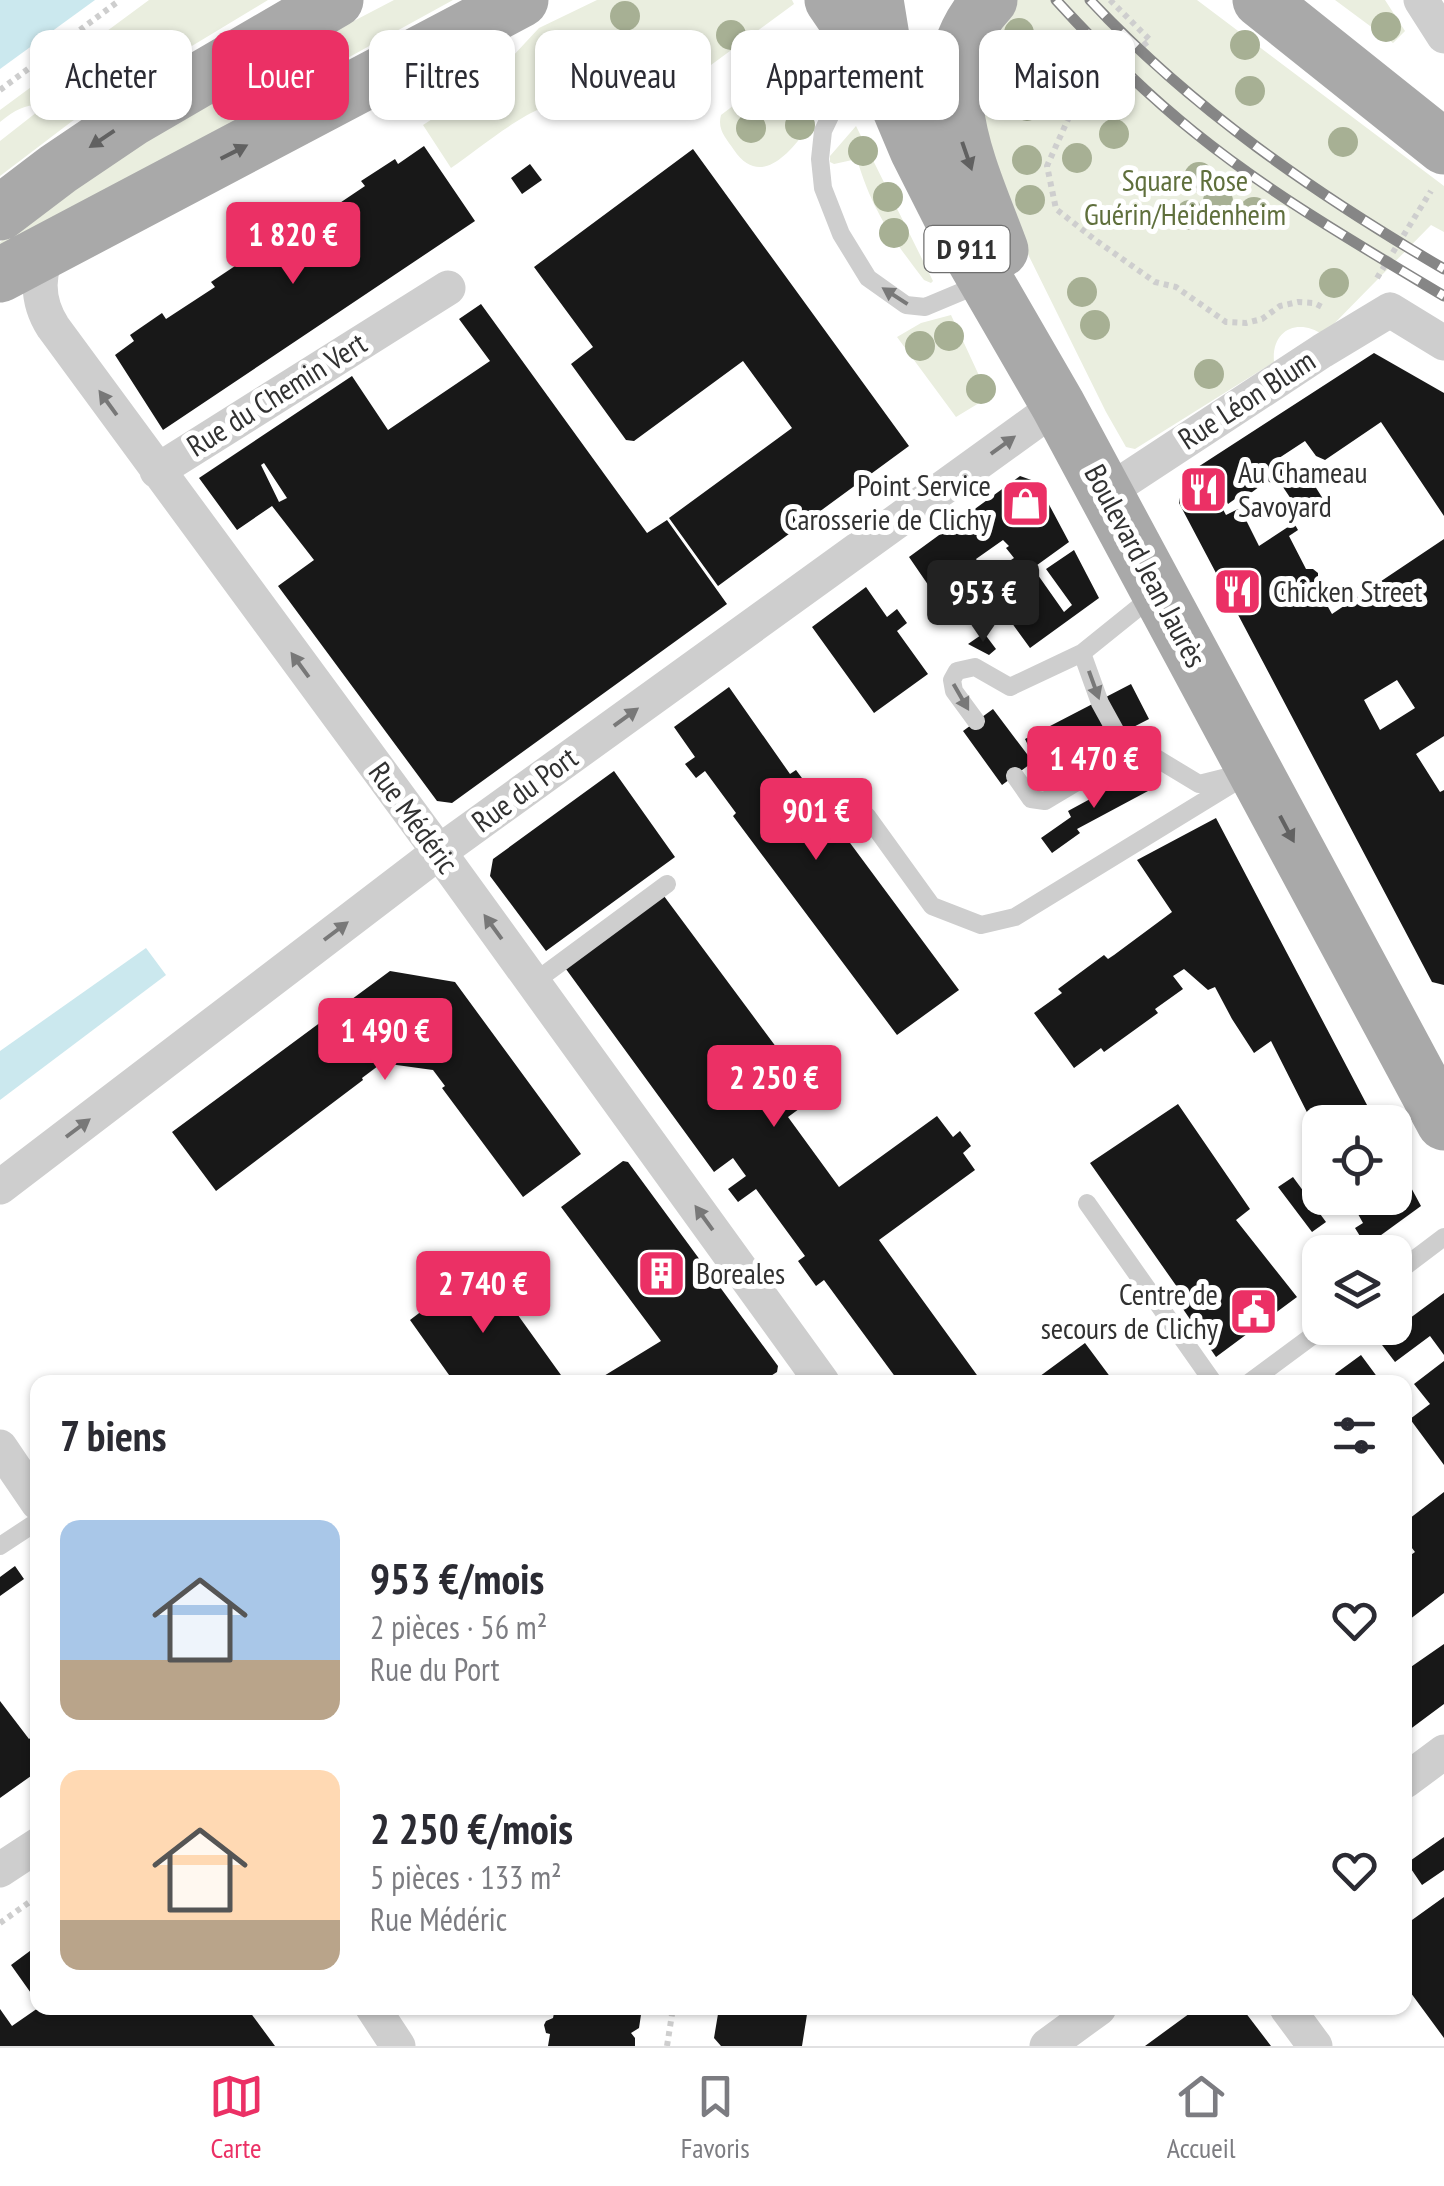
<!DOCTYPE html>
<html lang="fr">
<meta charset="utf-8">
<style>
:root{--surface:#fff;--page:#f2f2f3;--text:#2b2b33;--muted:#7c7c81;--line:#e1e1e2;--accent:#eb3065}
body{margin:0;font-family:"PT Sans Narrow",sans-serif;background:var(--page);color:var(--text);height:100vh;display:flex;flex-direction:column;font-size:38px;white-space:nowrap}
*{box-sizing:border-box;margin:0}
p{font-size:32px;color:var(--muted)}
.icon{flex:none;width:55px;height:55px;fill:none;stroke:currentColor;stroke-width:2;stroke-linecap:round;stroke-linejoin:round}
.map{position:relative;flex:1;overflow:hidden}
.panel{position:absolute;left:30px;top:1375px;width:1382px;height:640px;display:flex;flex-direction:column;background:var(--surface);border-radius:20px;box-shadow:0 2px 8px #0004}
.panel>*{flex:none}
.banner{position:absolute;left:30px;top:30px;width:1385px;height:90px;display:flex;gap:20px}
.controls{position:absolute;left:1302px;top:1105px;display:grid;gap:20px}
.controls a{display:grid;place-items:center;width:110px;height:110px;border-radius:20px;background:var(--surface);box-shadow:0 2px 8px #0004;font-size:50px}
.price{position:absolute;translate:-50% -85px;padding:0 22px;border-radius:10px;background:var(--accent);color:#fff;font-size:32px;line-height:65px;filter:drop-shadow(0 2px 5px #0008)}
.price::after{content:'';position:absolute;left:50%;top:60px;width:30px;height:22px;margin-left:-15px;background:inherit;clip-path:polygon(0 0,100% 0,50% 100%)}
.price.selected{background:#222;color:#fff}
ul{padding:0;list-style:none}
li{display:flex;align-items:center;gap:30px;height:250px;padding:0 30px}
li span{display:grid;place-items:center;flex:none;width:280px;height:200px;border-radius:20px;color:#555}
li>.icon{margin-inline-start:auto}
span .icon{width:120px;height:120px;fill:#fffc;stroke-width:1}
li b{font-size:42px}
h2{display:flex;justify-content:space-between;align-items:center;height:120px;padding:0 30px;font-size:42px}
.tag{padding:0 35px;border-radius:20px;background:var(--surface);box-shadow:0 2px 8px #0004;font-size:35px;line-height:90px}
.tag.selected{background:var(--accent);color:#fff}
.tab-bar{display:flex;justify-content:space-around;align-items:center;height:140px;border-top:2px solid var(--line);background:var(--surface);font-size:28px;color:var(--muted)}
.tab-bar a{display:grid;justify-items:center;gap:5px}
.tab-bar .selected{color:var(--accent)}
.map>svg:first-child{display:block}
.green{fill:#eaeedf}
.water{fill:#cbe8ee}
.building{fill:#181818;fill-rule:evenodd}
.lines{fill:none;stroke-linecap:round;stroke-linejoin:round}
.path{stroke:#cecece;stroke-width:6;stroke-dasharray:5 5;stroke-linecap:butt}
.service{stroke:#cecece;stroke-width:18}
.minor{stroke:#cecece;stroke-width:35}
.primary{stroke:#a9a9a9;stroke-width:55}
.rail-casing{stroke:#868686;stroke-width:11}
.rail{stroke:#fff;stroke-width:8;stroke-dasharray:22;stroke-linecap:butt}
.tree{fill:#a7b094}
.oneway{fill:#616161}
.oneway2{fill:#787878}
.labels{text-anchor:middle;stroke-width:10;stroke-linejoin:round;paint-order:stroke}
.shield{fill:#fff;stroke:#6f6f6f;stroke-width:2.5}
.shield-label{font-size:28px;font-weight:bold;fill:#313131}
.park-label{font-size:30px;fill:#5f6f3c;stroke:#fff}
.street-label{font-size:30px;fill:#313131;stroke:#fff}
.poi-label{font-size:30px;fill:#313131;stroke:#fff;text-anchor:start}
</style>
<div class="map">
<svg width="1444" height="2046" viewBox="0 0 1444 2046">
<rect width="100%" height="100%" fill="#fff"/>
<path class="green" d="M149,0H268L124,87L71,122L0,176V141L37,112L68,116L66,109C37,102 24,102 0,122V110Z
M394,0H453L313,77L153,174L0,255V242L46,201L200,101Z
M597,0H792L794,4L643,115C625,116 608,102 590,99C543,92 489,142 451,168L423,125L466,97L497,73L539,28Z
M1004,0H1197L1444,186V232L1431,225L1323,335C1299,318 1271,329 1274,362L1135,449L1126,447L1106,412L973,143L965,113Z
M1335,0H1385L1405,31L1393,43Z
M813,45L817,46L835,83C818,112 771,205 734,150C726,138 717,130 721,115Z
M856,126L933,281L931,283L924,280C893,240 871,208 857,159L834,164L830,162V156Z
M951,315L989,397L956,417L897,337L921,323Z"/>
<path class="water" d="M0,0H95L0,69Z
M146,948L166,975L0,1100V1051Z"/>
<path class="building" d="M424,146L475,221L163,430L115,355L134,341L130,335L162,313L166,319L215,287L211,282L244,260L247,265L283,241L280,235L312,213L316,219L365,186L361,181L395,159L398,164Z
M693,149L909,446L718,586L669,518L792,428L743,361L634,441L626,440L571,364L593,347L534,267Z
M530,164L542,180L522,194L511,178Z
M481,304L647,533L667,520L727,604L452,803L437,801L278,586L314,560L272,506L237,530L199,478L352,376L388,430L490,361L459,319ZM264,463L287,498L279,502L261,465Z
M1374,353L1444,393V516L1381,422L1325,460L1316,456L1305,441L1276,460L1285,474L1301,464L1325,502L1303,517L1279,481L1274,484L1267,481L1244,498L1242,494L1228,504L1225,498L1219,502L1226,515L1240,508L1259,546L1294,523L1298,530L1289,536L1306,569H1313L1318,573V579L1315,584L1332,614L1444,539V736L1416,754L1440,792L1444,790V985L1432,982L1179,503L1184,476ZM1397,680L1415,708L1380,730L1364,700Z
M1020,476L1037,482L1069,542L1033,568L1064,612L1072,605L1046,569L1074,550L1099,598L1030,648L993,597L1022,576L1011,560L1014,558L1006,548L1009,546L1003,540L976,559L981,566L968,576L965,586L949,601L952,607L946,611L909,557Z
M866,587L887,617L897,609L907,623L897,631L928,674L874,713L812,627Z
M984,633L996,649L989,655L968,644Z
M1131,684L1149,719L1042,774L1025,739Z
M729,687L790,774L796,770L959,990L897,1035L733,816L736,813L705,771L696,778L685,764L695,757L674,727Z
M993,709L1033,762L1002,785L963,731Z
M614,771L675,857L546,951L490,876L493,859Z
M1138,773L1148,791L1077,829L1080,833L1052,853L1041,838L1071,817L1068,811Z
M1216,818L1317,1010L1376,1122H1320V1138L1271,1041L1254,1053L1232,1019L1215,987L1208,990L1184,969L1173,976L1183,989L1155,1009L1158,1013L1104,1052L1101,1048L1074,1068L1034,1013L1062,993L1058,989L1104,955L1108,959L1114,955L1172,912L1137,860Z
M661,892L814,1098L788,1117L839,1187L937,1116L953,1137L960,1131L971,1146L963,1153L975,1170L879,1240L982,1382H899L824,1280L816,1286L798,1261L805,1256L756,1189L738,1202L728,1189L746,1176L743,1172L733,1158L714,1172L563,965Z
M390,971L455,982L581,1154L523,1197L442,1088L445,1086L433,1070L382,1063L362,1078L363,1080L216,1191L172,1132Z
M1178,1104L1250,1209L1236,1220L1297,1297L1216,1357L1183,1309L1189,1304L1090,1163Z
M1395,1158L1421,1206L1366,1246L1355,1228L1363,1223L1349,1198H1395Z
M623,1161L628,1162L778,1366L777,1372L761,1382H594L661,1341L561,1207Z
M1293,1177L1326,1222L1312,1232L1278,1187Z
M482,1265L566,1382H454L410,1320Z
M1444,1293V1355L1430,1336L1395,1362L1379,1341Z
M1085,1343L1114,1382H1032Z
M1361,1355L1381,1382H1341L1335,1374Z
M1444,1361V1465L1410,1419L1430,1404L1414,1384Z
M1444,1492V1593L1405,1623V1559L1415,1552L1405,1539V1522Z
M15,1566L24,1579L0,1596V1577Z
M1444,1644V1704L1405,1733V1671Z
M0,1701L29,1739L38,1732V1771L0,1798Z
M1444,1837V1870L1422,1885L1407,1863Z
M1444,1897V2038L1405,1985V1925Z
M38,1945V2003L11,1965Z
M38,2008H247L275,2046H0V2009L12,2026Z
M555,2008H642L639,2028L631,2033L635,2038V2046H548L550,2034L546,2033L544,2025L546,2021L553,2018Z
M719,2008H808L802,2046H721L714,2038Z
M1197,2008H1242L1271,2046H1145Z"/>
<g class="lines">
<path class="path" d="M1110,0L1150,40L1078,97L1047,166L1056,209L1094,239L1155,282L1176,287L1226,322L1246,323L1262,319L1280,306L1298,302L1314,303L1324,308
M0,90L120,0
M1377,278L1431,191
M0,1923L38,1896
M667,2046L673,2008"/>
<path class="service" d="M884,87L852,94L833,110L823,131L820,159L823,188L841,234L868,278L906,305L925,307L980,284
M1154,595L1082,653L1100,703L1127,752L1151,755L1199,784L1235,775
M976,721L954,691L952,680L957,671L975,667L1010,687L1082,653
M1015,776L1031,799L1045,801L1127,752
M867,816L932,906L981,925L1015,917L1250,773
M533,983L667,884
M1087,1203L1213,1382
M1395,1274L1444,1237
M1250,1382L1323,1328
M0,1546L38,1521"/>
<path class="minor" d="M1421,0L1444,36
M55,246C34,269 37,302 53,327L439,852L822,1382
M157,471L448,288
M1106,493L1322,351L1390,310L1444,343
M0,1187L439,852L1058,405
M0,1447L38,1503
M1405,1781L1444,1752
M0,1870L38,1845
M373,2008L398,2046
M1287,2008L1315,2046
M1047,2046L1099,2008"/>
<path class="primary" d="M832,0L881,72
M876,0L890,86L917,150L962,239L1058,405L1444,1123
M990,0C920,73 972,171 1001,250
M1260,0L1444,147
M0,213L58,169L132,119L336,0
M0,275L521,0"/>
<defs>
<path id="rail" d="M1056,0C1099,47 1144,92 1194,132C1272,195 1359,245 1444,296
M1090,0C1192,109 1316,194 1444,269"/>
</defs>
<use href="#rail" class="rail-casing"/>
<use href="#rail" class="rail"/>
</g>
<g class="tree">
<circle cx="625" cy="16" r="15"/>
<circle cx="1386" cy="27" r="15"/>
<circle cx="1019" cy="33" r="15"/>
<circle cx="731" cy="35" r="15"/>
<circle cx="1245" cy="45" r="15"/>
<circle cx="553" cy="52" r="15"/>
<circle cx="119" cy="53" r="15"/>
<circle cx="89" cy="55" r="15"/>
<circle cx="1030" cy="71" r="15"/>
<circle cx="60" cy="76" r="15"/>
<circle cx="805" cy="77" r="15"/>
<circle cx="658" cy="81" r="15"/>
<circle cx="1250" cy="91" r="15"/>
<circle cx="779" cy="95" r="15"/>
<circle cx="1112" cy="104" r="15"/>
<circle cx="1027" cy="106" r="15"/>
<circle cx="800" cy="125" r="15"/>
<circle cx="751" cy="128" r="15"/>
<circle cx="1114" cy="134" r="15"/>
<circle cx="1343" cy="142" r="15"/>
<circle cx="863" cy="151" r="15"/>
<circle cx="1077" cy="158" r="15"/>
<circle cx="1027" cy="160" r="15"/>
<circle cx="1199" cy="177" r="15"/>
<circle cx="888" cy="197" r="15"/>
<circle cx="1030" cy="200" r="15"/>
<circle cx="1218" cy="201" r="15"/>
<circle cx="1254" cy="212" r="15"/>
<circle cx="1190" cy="215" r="15"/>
<circle cx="894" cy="233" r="15"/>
<circle cx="1334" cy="283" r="15"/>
<circle cx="1082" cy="292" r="15"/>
<circle cx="1095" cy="325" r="15"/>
<circle cx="949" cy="336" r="15"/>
<circle cx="920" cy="346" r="15"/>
<circle cx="1209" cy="374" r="15"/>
<circle cx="981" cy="389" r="15"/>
</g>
<defs><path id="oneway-solid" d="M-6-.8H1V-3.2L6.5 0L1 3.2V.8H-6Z" transform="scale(2.5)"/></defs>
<g class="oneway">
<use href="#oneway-solid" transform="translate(102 139) rotate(146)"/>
<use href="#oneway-solid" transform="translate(234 152) rotate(-27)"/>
<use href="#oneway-solid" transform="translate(967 156) rotate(71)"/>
<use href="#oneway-solid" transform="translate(1287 829) rotate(62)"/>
</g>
<g class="oneway2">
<use href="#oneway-solid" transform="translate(895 296) rotate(-147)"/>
<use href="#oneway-solid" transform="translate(108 403) rotate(-126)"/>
<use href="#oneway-solid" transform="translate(1003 445) rotate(-36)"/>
<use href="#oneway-solid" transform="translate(300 665) rotate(-126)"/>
<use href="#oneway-solid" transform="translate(1094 685) rotate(70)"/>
<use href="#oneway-solid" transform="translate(961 697) rotate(60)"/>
<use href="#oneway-solid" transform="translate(626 717) rotate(-36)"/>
<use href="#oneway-solid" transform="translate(493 927) rotate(-126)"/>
<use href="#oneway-solid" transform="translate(336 931) rotate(-37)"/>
<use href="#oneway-solid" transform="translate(78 1128) rotate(-37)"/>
<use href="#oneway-solid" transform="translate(704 1218) rotate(-126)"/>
</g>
<defs>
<symbol id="restaurant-square" viewBox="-11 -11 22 22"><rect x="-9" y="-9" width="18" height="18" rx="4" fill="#eb3065" stroke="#fff"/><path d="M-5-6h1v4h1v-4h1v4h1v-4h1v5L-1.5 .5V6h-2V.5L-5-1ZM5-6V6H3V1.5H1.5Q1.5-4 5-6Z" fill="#fff"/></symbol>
<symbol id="shop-square" viewBox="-11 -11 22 22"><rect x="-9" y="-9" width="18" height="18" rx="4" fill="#eb3065" stroke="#fff"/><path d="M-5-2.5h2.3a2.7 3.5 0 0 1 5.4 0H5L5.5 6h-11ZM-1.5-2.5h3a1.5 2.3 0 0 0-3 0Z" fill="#fff"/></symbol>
<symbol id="building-square" viewBox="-11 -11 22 22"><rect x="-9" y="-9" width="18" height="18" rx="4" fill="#eb3065" stroke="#fff"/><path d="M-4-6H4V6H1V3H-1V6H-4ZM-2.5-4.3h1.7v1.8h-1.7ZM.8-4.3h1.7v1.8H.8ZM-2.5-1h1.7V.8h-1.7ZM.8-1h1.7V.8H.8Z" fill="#fff"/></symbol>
<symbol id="civic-square" viewBox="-11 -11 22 22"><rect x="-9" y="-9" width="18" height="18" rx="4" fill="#eb3065" stroke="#fff"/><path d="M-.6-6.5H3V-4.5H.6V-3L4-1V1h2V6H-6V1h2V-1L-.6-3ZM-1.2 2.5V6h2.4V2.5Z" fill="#fff"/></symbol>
</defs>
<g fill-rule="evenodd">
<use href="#restaurant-square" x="1176" y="462" width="55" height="55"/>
<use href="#shop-square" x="998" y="476" width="55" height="55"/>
<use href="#restaurant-square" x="1210" y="564" width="55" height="55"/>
<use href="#building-square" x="634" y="1246" width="55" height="55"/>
<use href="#civic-square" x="1226" y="1284" width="55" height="55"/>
</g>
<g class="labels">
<rect class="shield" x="924.5" y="226" width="85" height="46" rx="8"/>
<g class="shield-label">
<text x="967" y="259">D 911</text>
</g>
<g class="park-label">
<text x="1185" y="191">Square Rose<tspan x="1185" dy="34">Guérin/Heidenheim</tspan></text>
</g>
<g class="street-label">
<text transform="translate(277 395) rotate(-32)" y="10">Rue du Chemin Vert</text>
<text transform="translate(1247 400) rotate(-33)" y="10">Rue Léon Blum</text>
<text transform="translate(1145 566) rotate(62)" y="10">Boulevard Jean Jaurès</text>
<text transform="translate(525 790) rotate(-36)" y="10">Rue du Port</text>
<text transform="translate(413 818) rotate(54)" y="10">Rue Médéric</text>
</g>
<g class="poi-label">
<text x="1238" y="483">Au Chameau<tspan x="1238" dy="34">Savoyard</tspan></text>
<text x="991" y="496" text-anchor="end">Point Service<tspan x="991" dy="34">Carosserie de Clichy</tspan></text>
<text x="1273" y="602">Chicken Street</text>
<text x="696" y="1284">Boreales</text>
<text x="1218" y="1305" text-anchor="end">Centre de<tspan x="1218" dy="34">secours de Clichy</tspan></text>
</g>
</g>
</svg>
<div class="controls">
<a><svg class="icon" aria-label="locate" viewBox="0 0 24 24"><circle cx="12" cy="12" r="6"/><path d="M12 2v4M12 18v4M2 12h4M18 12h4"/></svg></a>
<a><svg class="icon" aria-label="layers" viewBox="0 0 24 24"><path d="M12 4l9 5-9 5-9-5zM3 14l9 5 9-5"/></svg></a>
</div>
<b class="price" style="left:293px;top:287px">1 820 €</b>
<b class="price selected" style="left:983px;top:645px">953 €</b>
<b class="price" style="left:1094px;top:811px">1 470 €</b>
<b class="price" style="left:816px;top:863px">901 €</b>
<b class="price" style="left:385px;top:1083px">1 490 €</b>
<b class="price" style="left:774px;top:1130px">2 250 €</b>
<b class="price" style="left:483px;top:1336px">2 740 €</b>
<div class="banner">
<a class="tag">Acheter</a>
<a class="tag selected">Louer</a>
<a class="tag">Filtres</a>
<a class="tag">Nouveau</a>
<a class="tag">Appartement</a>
<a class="tag">Maison</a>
</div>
<section class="panel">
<h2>7 biens<svg class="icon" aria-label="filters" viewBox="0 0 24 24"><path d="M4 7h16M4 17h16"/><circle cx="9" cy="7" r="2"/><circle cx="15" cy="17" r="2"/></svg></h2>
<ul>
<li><span style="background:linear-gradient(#a9c7e8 70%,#b9a48a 0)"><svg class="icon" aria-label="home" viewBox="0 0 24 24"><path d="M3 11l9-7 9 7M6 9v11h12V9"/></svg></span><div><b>953 €/mois</b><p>2 pièces · 56 m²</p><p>Rue du Port</p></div><svg class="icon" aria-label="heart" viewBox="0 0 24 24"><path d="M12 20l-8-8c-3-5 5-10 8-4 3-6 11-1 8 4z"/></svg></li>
<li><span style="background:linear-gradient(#ffd9b3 75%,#b9a48a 0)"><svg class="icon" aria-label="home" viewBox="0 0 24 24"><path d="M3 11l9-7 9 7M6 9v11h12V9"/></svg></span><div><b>2 250 €/mois</b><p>5 pièces · 133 m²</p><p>Rue Médéric</p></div><svg class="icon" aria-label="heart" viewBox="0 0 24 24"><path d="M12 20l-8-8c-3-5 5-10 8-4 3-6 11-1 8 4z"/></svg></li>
</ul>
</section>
</div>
<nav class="tab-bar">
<a class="selected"><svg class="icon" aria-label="map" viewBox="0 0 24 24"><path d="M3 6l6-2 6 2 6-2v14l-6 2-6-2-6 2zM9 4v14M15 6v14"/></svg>Carte</a>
<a><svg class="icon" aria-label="saved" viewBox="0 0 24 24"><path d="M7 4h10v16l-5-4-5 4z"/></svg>Favoris</a>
<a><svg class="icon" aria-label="home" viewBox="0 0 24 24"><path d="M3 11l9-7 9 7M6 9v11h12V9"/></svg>Accueil</a>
</nav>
